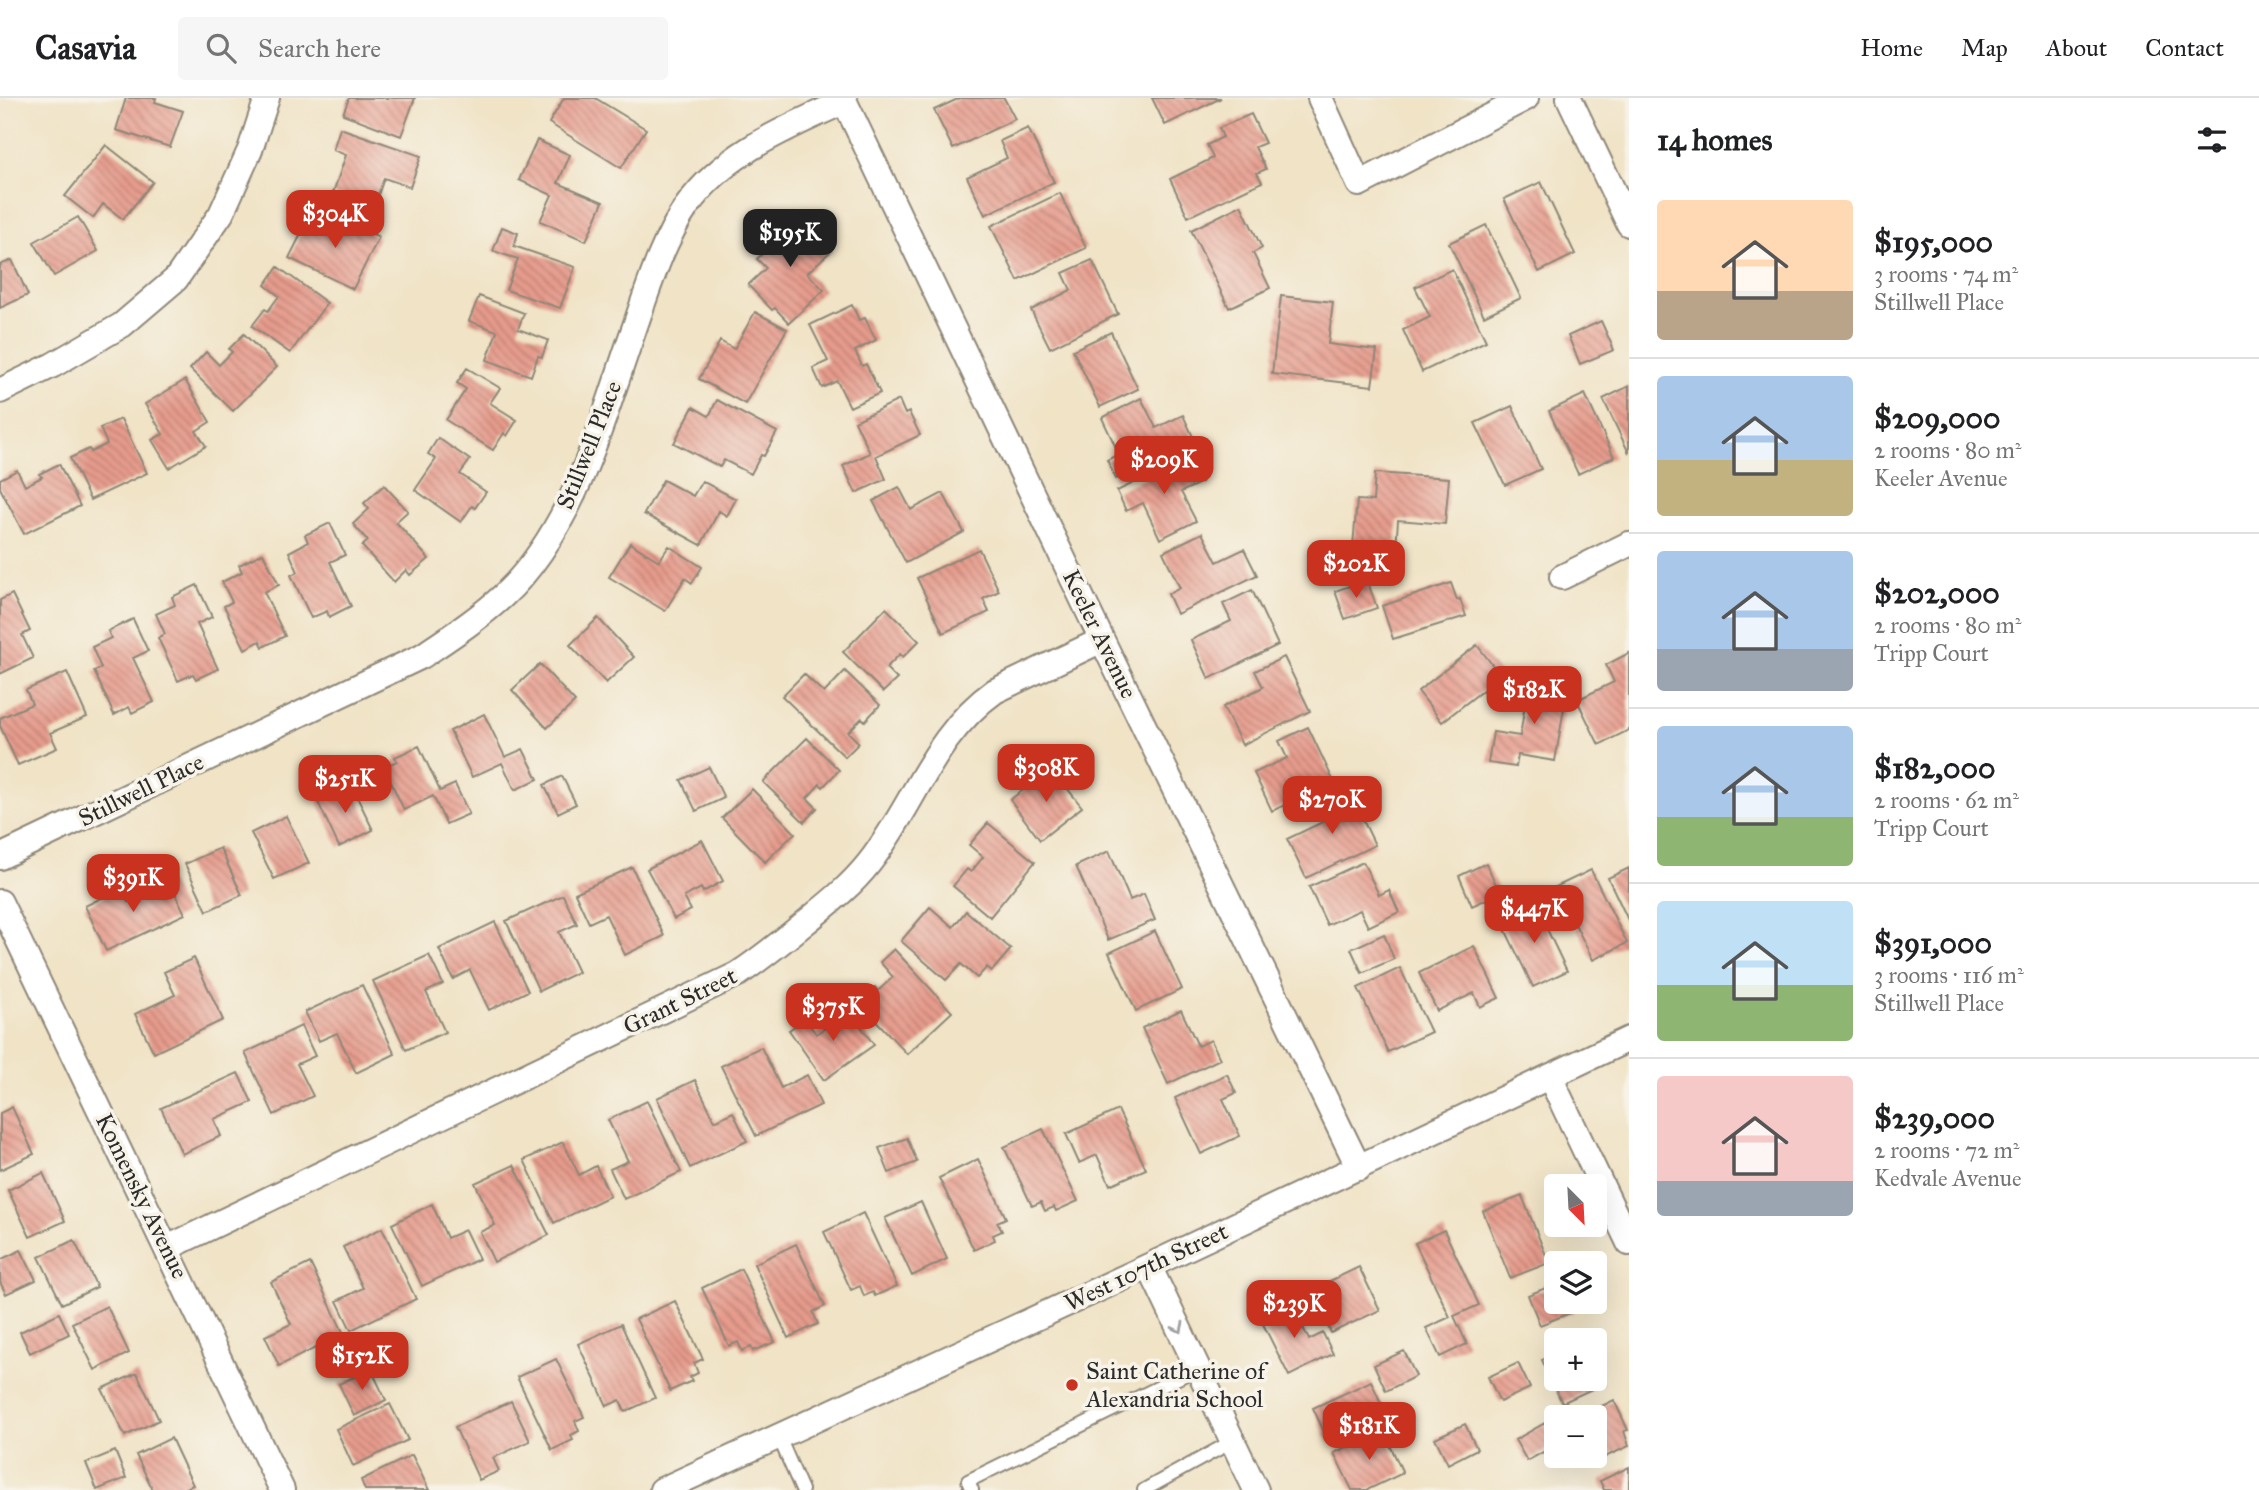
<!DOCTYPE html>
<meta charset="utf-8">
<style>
:root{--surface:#fff;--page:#f6f6f6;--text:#202124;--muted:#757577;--line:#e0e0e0;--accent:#c8321e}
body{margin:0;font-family:"IM FELL Great Primer",serif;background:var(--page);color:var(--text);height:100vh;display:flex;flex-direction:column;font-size:26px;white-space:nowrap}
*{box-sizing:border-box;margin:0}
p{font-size:23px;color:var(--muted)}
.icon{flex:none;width:38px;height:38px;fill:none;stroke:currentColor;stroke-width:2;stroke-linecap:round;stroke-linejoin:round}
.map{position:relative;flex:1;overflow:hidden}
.panel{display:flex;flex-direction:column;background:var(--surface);width:630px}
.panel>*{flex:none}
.needle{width:46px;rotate:156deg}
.buttons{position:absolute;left:1544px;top:1076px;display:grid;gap:14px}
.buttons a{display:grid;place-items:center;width:63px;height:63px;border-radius:7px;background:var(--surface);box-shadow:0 7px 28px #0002;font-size:35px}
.price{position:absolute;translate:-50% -60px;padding:0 16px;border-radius:14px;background:var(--accent);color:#fff;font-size:23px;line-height:46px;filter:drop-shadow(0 2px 4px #0008)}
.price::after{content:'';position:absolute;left:50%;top:42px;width:21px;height:16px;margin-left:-10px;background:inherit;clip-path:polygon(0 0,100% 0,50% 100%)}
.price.current{background:#222;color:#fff}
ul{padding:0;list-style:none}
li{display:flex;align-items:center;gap:21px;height:175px;padding:0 28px}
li+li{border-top:2px solid var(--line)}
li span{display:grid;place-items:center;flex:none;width:196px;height:140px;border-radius:7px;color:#555}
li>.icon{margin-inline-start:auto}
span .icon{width:84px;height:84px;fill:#fffc;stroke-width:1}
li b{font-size:30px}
h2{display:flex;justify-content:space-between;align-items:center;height:84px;padding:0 28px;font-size:30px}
header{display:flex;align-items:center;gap:42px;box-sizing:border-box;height:98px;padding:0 35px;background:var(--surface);border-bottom:2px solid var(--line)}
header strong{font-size:33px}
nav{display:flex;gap:38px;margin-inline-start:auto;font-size:24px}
.search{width:490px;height:63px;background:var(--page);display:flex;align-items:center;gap:18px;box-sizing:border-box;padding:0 24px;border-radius:7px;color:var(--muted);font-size:26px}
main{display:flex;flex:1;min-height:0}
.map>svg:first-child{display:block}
.building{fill:url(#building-back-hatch)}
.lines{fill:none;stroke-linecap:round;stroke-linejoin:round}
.service-casing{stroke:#8e8778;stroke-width:16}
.minor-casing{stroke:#8e8778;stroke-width:28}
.service{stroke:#fff;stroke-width:12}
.minor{stroke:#fff;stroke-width:24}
.oneway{stroke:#a0a0a0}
.poi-dot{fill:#c8321e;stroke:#f7f3e8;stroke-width:2.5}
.labels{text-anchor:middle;stroke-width:7;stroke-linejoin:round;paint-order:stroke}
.street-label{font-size:24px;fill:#2b2b2b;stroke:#f7f3e8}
.poi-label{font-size:24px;fill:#2b2b2b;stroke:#f7f3e8;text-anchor:start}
</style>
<header>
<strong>Casavia</strong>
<div class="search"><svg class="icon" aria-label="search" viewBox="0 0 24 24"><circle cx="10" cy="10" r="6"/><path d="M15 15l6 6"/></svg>Search here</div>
<nav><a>Home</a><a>Map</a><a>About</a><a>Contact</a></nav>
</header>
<main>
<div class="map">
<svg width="1629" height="1392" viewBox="0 0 1629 1392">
<defs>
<pattern id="building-back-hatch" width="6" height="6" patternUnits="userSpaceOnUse" patternTransform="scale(1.75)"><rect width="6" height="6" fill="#e69b8c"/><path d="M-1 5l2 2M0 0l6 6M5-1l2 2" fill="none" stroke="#bb7f73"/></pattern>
</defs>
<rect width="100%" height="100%" fill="#f7f3e8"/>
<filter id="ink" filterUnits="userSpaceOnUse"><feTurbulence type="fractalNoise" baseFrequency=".0143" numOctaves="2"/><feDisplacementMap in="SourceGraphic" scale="14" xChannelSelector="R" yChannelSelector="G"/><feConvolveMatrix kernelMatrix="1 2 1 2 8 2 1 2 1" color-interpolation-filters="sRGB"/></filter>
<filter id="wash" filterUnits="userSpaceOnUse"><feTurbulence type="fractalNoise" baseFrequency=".00686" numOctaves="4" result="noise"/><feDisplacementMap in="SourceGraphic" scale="28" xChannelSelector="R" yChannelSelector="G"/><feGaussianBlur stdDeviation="1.57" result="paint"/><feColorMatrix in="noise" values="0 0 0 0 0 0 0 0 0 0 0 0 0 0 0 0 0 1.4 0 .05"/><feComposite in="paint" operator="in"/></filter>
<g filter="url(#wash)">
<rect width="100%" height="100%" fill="#f0e3c6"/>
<g id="blocks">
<path class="building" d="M126,0H156L155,4L183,13L170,49L116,32Z
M349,0H415L401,38L343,16Z
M564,0H595L646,31L621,70L549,25Z
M960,0H1004L1015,21L953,51L934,12Z
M1152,0H1221L1165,27Z
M1251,16L1265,45L1255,49L1266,71L1257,75L1262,84L1188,119L1170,81L1213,60L1207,47L1223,39L1219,30Z
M340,30L421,58L410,89L384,80L374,109L333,95L346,57L333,52Z
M1028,30L1054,84L985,117L967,79L1007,60L1000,43Z
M537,42L570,57L558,85L603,104L586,143L540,123L552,97L519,82Z
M106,47L153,84L123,121L103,106L93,120L65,98Z
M1541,84L1575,156L1539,174L1504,101Z
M1060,95L1086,150L1018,183L991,128Z
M1241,107L1262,150L1253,155L1270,190L1229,210L1191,132Z
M794,116L831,153L807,175L824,192L789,225L775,210L772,212L748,187L766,170L757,161L770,148L766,143Z
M310,118L339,132L344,122L379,139L353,191L289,160Z
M78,119L98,153L54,178L34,144Z
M1486,127L1521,200L1484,218L1449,145Z
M502,129L518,135L514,148L575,169L560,210L506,192L518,161L493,153Z
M12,162L28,197L0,210V167Z
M1092,162L1118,216L1050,250L1031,212L1071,192L1063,175Z
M278,169L327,205L290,255L252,228L265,211L268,213L279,198L265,187Z
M1452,171L1486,243L1422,274L1403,232L1430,219L1415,189Z
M479,198L524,215L518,231L548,242L542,259L538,258L531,278L487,262L497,233L469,223Z
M1281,198L1333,204L1328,246L1377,252L1372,288L1272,276Z
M852,207L859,222L865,220L876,242L855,253L862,268L866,266L880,295L850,309L837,283L822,290L813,270L828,263L810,227Z
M755,214L787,231L745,306L699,281L720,243L734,251Z
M1601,223L1614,252L1580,266L1568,238Z
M1111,234L1138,291L1100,309L1073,252Z
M244,236L277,269L233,313L190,271L206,254L219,267L232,254L229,251Z
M467,270L500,290L490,305L517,322L507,338L504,335L493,352L446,322L466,291L457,285Z
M185,282L210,324L196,333L206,348L169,370L152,342L163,336L145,306Z
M1629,288V355L1603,301Z
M1585,296L1614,359L1578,376L1549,313Z
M1141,300L1156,330L1183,317L1195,343L1116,381L1107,362L1119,356L1102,320Z
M717,302L777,334L764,358L761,357L751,376L724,362L720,369L674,345L693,309L709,318Z
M899,302L905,316L909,314L920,337L876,358L886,381L856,395L843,368L870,355L855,323Z
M1512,308L1541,371L1505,387L1475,325Z
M121,321L147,375L90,402L70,360L89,351L91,354L107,346L100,330Z
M438,340L470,362L460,376L486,394L475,410L472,408L461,424L415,392L436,361L428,356Z
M1189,358L1202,384L1181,394L1196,423L1160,441L1143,405L1126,413L1117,393Z
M59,366L80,408L24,436L0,390V381L17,372L25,388L42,379L39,376Z
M1375,375L1449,380L1445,426L1398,422L1396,451L1353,448L1357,402L1373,403Z
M663,382L693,398L702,383L736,401L727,418L719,413L701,447L644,416Z
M384,387L408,413L396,424L429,461L410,477L406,472L394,484L362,448L368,443L353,426L369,411L364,405Z
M899,389L911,412L943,395L964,434L906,465L873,403Z
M330,425L345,457L330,464L351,508L329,519L327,513L311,520L291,477L298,474L289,454L308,444L305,437Z
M1202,435L1217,464L1244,451L1257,477L1177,516L1168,496L1180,490L1163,454Z
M630,445L659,463L669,448L702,469L692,485L685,480L665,513L609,479Z
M979,451L999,493L983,501L989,514L943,535L917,480Z
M263,455L279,487L264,494L285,538L263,549L260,543L245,551L224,508L232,504L222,484L242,474L239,467Z
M1367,482L1377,510L1345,521L1335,493Z
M1451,485L1457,502L1460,501L1466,518L1393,541L1382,508Z
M197,487L212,519L197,526L218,571L196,581L193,576L178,583L158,540L165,536L156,516L175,507L172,499Z
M1252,492L1278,547L1209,581L1191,542L1231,523L1223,506Z
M12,496L30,533L22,537L33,560L0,576V502Z
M886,510L919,543L903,559L900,556L886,570L897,581L883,594L843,554Z
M598,520L634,559L606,585L570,547Z
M133,521L148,553L133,560L154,604L132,615L129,609L114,617L94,573L101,570L92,549L111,540L108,533Z
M1477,547L1501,578L1442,624L1418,593Z
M1629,555V632L1599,647L1577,602L1614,584L1606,567Z
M1284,559L1310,613L1242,647L1223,609L1263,589L1255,573Z
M540,566L575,604L547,630L512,592Z
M845,573L880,607L865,623L862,620L848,634L859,645L845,659L782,598L804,576L824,595Z
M67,574L87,619L50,635L57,650L18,667L0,628V620L32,606L26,592Z
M1529,581L1568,587L1555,663L1518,657L1516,669L1488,665L1493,634L1520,638Z
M484,616L505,659L523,651L538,681L515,692L502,665L472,679L450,633Z
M1308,629L1334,684L1272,713L1254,675L1287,660L1279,643Z
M807,640L839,672L823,689L820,686L807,700L817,710L804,724L763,684Z
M419,648L440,693L455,686L469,716L446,726L433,698L404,712L384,669L397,663L395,659Z
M709,669L724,700L696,713L681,682Z
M1051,670L1082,709L1040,742L1010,702Z
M562,678L576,706L558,715L544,687Z
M351,686L373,732L339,749L317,702Z
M752,691L795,735L765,764L722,720Z
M1348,691L1375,747L1306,780L1287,741L1327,722L1319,705Z
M286,718L309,765L274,781L251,735Z
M988,725L1035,764L990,819L953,788L967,771L971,774L983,759L969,747Z
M702,742L723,783L703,794L701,790L684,799L691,812L674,821L647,771Z
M220,750L242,797L207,813L185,766Z
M1109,753L1130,802L1144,796L1155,822L1108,842L1076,768Z
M1363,764L1379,797L1389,792L1399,814L1368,829L1360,812L1327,827L1309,789Z
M1486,765L1500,795L1472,808L1459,778Z
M632,769L664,838L625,857L606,817L589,825L575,795Z
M1629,770V824L1608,780Z
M1591,772L1627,845L1593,862L1572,820L1558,826L1543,795Z
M170,784L185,816L106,853L85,808L122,790L128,804Z
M563,797L577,826L559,834L578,874L539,893L506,823Z
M1534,804L1567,873L1533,889L1500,821Z
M930,809L953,829L966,813L1011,851L992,873L987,869L977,880L961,866L946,882L901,843Z
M495,824L528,893L489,912L470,872L453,881L439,851Z
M1155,833L1182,891L1136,913L1109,855Z
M1384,836L1394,861L1362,875L1351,851Z
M1474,848L1499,900L1480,909L1474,895L1437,913L1419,875Z
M894,851L952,914L907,956L859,904L875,889L878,893L893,879L880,864Z
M429,857L443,886L426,894L445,934L406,952L373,883Z
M194,860L223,922L154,955L135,916L175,897L164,874Z
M1400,870L1431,934L1388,954L1358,890Z
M362,887L395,956L356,975L337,935L319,943L305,914Z
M847,909L874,947L824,982L789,932L805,921L816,936L831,926L829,922Z
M1181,912L1198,948L1211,942L1220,961L1168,986L1142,930Z
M301,928L315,958L297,966L313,998L274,1017L245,955Z
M761,949L781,990L807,977L821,1007L756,1038L721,968Z
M238,975L252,1004L214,1021L221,1038L182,1056L161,1010Z
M1227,976L1236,995L1223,1001L1240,1038L1201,1056L1175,1000Z
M695,982L715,1023L733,1014L747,1043L690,1070L657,1000Z
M647,1003L681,1074L624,1101L610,1071L628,1063L608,1022Z
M12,1009L34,1056L0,1072V1015Z
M1118,1012L1146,1071L1110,1087L1097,1057L1079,1065L1066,1036Z
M1043,1031L1078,1103L1056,1113L1054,1109L1045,1113L1041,1104L1032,1108L1004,1049Z
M907,1040L917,1064L889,1075L879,1050Z
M563,1044L579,1077L596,1068L610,1098L554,1125L524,1062Z
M978,1061L1006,1120L997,1124L1002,1133L993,1137L995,1142L974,1152L939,1080Z
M514,1067L549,1137L494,1164L480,1134L495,1127L475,1085Z
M43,1075L65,1123L30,1139L8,1092Z
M1522,1098L1549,1165L1510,1180L1483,1113Z
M921,1104L947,1161L912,1178L885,1120Z
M432,1106L447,1140L465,1132L479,1161L422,1188L392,1126Z
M863,1115L897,1188L875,1198L873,1194L864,1198L860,1188L851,1192L824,1134Z
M382,1130L416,1201L351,1232L337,1203L363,1190L343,1149Z
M1444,1132L1479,1207L1454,1218L1467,1246L1440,1259L1426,1230L1450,1219L1415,1145Z
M74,1142L97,1189L62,1206L39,1159Z
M796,1146L825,1208L813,1214L818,1226L788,1240L754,1166Z
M21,1152L36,1182L6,1196L0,1184V1162Z
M310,1165L344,1236L279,1268L265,1238L291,1226L271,1184Z
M1359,1169L1380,1212L1331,1235L1311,1192Z
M741,1171L775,1244L753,1253L751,1249L742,1253L738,1244L729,1248L702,1190Z
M1556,1186V1204H1569L1573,1214L1540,1227L1528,1197Z
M675,1203L703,1261L694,1265L698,1275L690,1279L692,1283L670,1293L636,1221Z
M1291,1205L1309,1242L1323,1235L1333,1256L1289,1278L1260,1220Z
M107,1208L129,1255L95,1272L72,1225Z
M59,1215L69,1236L30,1255L20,1234Z
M621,1226L655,1300L625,1314L620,1302L607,1308L578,1246Z
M1404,1253L1416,1278L1386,1293L1374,1267Z
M1556,1256V1281H1594V1259L1600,1271L1597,1273L1603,1286L1562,1305L1542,1262Z
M556,1261L584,1319L575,1323L579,1333L571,1337L573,1342L552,1352L517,1279Z
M1518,1265L1530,1290L1500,1304L1488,1279Z
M371,1271L386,1302L354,1318L339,1286Z
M137,1275L159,1322L125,1338L102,1291Z
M1371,1283L1387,1318L1329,1345L1313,1310Z
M1614,1302L1628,1332L1624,1333L1629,1348L1590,1366L1586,1358H1594V1320H1577Z
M511,1303L530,1343L493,1360L499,1373L479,1382L455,1329Z
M390,1306L408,1342L353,1368L336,1331Z
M1545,1325L1556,1347L1527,1363L1515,1342Z
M1465,1326L1477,1351L1448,1366L1435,1340Z
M1383,1332L1403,1375L1367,1392H1352L1334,1355Z
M171,1340L193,1387L182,1392H153L136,1357Z
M115,1353L126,1380L97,1392L86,1365Z
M412,1357L429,1392H365L361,1382Z
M1629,1369V1392H1604L1600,1383Z"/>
</g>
</g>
<g filter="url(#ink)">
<use href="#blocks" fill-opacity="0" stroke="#8e8778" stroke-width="2"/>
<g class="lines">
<defs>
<path id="service" d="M778,1337L802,1392
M972,1392L968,1383L1198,1270
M1144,1392L1233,1343"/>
<path id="minor" d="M843,0L1102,542L1359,1070
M1320,0L1359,86L1526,0
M1569,0L1629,126
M0,293L53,267L122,227L176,181L221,116L250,52L267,0
M1562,479L1629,446
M0,759L422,558C450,539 478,521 503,498C574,432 602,322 633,234C648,191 661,146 687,108C725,54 787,30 845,3
M0,804L282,1392
M1550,979L1629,1145
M167,1150L738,876C762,860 784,842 806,824C828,806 851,788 869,765C914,708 933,637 995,593L1102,542
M1149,1168L1256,1392
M662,1392L1149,1168L1629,941"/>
</defs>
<use href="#service" class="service-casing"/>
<use href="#minor" class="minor-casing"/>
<use href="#service" class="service"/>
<use href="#minor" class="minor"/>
</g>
<defs><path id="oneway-chevron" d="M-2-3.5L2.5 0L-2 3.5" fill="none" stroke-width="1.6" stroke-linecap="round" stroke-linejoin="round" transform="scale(1.75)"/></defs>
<use class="oneway" href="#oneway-chevron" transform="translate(1179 1230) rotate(64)"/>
</g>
<circle class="poi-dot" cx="1072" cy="1287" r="7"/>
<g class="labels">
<g class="street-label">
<text transform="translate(589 347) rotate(-68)" y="8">Stillwell Place</text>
<text transform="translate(1100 536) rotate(64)" y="8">Keeler Avenue</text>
<text transform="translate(141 692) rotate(-26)" y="8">Stillwell Place</text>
<text transform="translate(680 903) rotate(-26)" y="8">Grant Street</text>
<text transform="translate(142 1098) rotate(64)" y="8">Komensky Avenue</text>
<text transform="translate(1146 1169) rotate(-25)" y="8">West 107th Street</text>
</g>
<g class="poi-label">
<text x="1086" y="1281">Saint Catherine of<tspan x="1086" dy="28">Alexandria School</tspan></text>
</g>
</g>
</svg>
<div class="buttons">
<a><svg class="needle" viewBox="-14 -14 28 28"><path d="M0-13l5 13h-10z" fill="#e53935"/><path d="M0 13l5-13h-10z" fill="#757577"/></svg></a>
<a><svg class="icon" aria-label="layers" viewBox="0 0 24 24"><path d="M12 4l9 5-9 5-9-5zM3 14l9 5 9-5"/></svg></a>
<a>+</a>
<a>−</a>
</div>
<b class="price" style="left:335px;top:152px">$304K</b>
<b class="price current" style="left:790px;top:171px">$195K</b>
<b class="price" style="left:1164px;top:398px">$209K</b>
<b class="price" style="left:1356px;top:502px">$202K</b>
<b class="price" style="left:1534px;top:628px">$182K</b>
<b class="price" style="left:1046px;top:706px">$308K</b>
<b class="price" style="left:345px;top:717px">$251K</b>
<b class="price" style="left:1332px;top:738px">$270K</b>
<b class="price" style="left:133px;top:816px">$391K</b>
<b class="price" style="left:1534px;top:847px">$447K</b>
<b class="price" style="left:833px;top:945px">$375K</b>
<b class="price" style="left:1294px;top:1242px">$239K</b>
<b class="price" style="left:362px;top:1294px">$152K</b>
<b class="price" style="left:1369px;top:1364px">$181K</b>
</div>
<section class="panel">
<h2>14 homes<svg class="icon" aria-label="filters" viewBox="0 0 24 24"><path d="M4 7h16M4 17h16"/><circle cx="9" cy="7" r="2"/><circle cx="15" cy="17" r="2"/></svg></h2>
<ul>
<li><span style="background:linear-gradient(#ffd9b3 65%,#b9a48a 0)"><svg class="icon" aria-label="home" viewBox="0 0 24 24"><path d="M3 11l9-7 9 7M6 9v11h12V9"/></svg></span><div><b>$195,000</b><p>3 rooms · 74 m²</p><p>Stillwell Place</p></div></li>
<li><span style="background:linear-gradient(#a9c7e8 60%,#c2b280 0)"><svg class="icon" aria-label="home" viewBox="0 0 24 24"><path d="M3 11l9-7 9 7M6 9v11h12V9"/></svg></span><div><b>$209,000</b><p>2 rooms · 80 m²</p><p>Keeler Avenue</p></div></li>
<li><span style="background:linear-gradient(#a9c7e8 70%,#9aa5b1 0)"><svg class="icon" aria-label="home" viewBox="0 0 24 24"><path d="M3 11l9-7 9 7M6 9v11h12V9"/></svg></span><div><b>$202,000</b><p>2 rooms · 80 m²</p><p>Tripp Court</p></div></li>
<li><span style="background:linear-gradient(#a9c7e8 65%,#8fb573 0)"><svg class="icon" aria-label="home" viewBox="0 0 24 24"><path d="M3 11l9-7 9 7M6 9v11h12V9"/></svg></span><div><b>$182,000</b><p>2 rooms · 62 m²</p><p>Tripp Court</p></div></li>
<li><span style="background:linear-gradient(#bfe0f5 60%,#8fb573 0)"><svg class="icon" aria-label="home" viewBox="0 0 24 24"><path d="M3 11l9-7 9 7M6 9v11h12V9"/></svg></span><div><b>$391,000</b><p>3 rooms · 116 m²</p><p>Stillwell Place</p></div></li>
<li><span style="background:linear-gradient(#f6c9c9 75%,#9aa5b1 0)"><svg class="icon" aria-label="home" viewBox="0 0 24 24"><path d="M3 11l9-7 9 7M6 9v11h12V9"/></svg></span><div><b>$239,000</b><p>2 rooms · 72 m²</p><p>Kedvale Avenue</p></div></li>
</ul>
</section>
</main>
